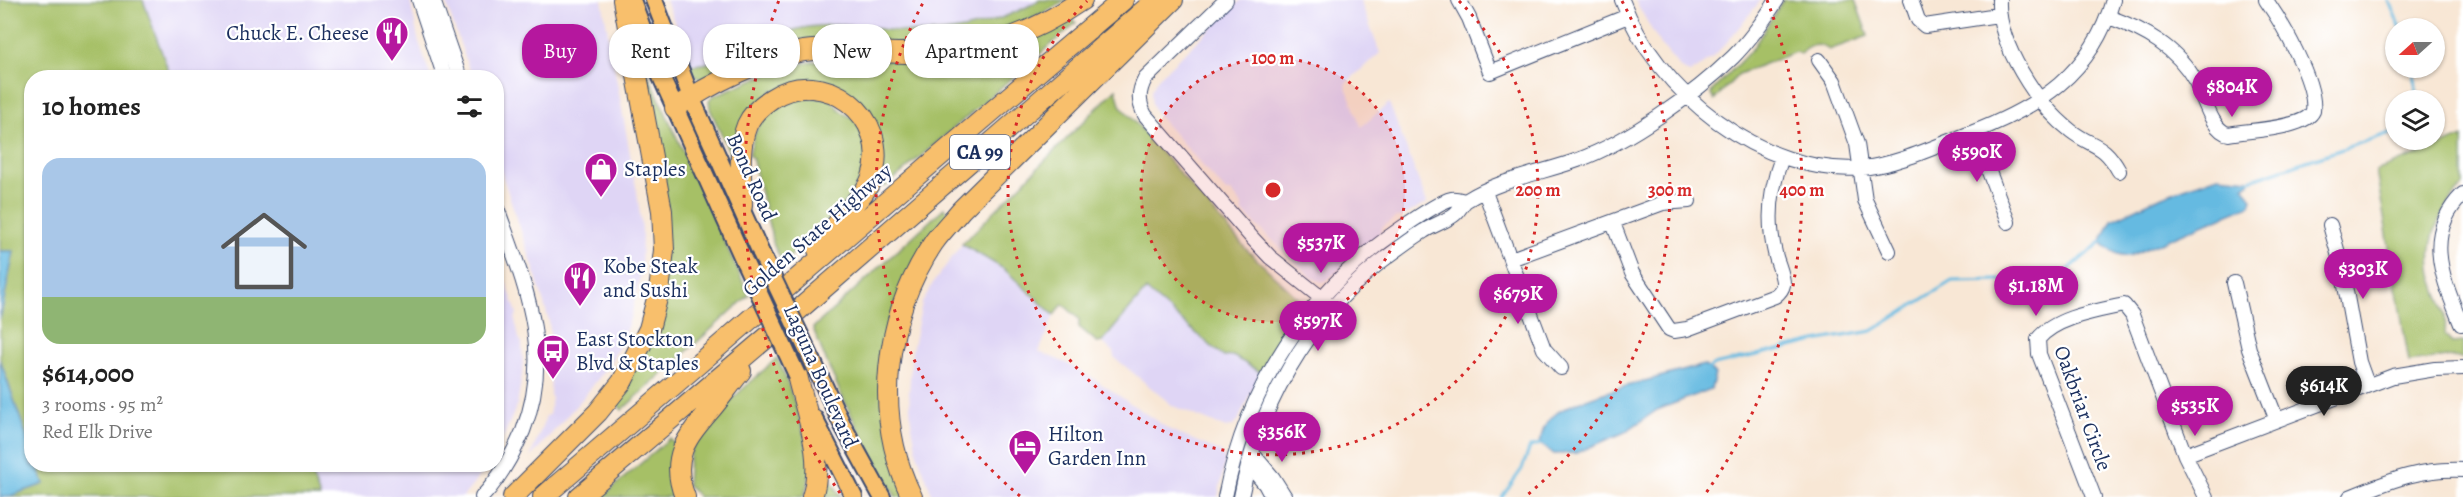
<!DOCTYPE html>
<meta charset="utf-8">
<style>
:root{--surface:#fff;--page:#f6f6f6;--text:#222;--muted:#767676;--line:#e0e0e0;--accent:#b5179e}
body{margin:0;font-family:Alegreya,serif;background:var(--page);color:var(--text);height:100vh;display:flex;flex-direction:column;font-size:22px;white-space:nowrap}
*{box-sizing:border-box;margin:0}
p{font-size:20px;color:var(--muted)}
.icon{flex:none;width:33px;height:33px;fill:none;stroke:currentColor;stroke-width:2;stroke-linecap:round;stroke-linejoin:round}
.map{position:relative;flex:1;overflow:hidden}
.panel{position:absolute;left:24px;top:70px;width:480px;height:402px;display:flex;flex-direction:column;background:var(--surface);border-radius:24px;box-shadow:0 2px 4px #0004}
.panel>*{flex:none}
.banner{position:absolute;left:522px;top:24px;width:570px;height:54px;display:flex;gap:12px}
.needle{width:39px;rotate:249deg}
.fabs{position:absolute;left:2385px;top:18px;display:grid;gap:12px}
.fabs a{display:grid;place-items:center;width:60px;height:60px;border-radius:50%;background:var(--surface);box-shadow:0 2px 4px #0004;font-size:30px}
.price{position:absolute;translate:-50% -51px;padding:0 14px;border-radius:21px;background:var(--accent);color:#fff;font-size:20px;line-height:39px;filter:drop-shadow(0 2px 3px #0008)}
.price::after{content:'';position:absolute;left:50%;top:36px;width:18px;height:14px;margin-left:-9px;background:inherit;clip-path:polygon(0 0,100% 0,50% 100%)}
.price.active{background:#222;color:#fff}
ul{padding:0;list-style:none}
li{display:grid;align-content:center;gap:12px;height:318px;padding:0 18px}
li+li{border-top:2px solid var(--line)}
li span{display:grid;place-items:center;height:186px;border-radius:18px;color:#555}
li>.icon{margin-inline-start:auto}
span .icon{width:108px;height:108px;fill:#fffc;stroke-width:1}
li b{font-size:26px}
h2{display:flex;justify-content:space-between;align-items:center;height:72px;padding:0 18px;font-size:26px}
.chip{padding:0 21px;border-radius:24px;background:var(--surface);box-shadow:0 2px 4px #0004;font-size:21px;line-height:54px}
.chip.active{background:var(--accent);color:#fff}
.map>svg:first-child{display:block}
.built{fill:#dfd5f5}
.green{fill:#a6c066;stroke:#607862;stroke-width:1.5}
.water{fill:#65bae1;stroke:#4074a0;stroke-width:1.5}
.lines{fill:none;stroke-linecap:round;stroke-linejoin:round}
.stream{stroke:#65bae1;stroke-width:3}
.minor-casing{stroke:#3c4b70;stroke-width:16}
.major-casing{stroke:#3c4b70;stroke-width:20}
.highway-casing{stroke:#3c4b70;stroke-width:22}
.minor{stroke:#fff;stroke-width:14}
.major{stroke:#f8bf6c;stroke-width:16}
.highway{stroke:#f8bf6c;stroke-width:20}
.major-bridge-casing{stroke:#3c4b70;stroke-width:20;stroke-linecap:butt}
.major-bridge{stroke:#f8bf6c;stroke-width:16}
.ring{fill:none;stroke:#d62828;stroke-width:3;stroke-dasharray:3 6}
.labels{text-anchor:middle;stroke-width:4.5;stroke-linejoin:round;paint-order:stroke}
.shield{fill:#fff;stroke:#5f6d8e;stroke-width:1.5}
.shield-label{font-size:20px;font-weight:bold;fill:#1b2f5e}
.poi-label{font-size:21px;fill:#1b2f5e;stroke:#fff;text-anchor:start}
.street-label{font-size:21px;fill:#1b2f5e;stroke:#fff}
.centre{fill:#d62828;stroke:#fff;stroke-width:3}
.ring-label{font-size:18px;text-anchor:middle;font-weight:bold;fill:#d62828;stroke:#fff;stroke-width:4.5;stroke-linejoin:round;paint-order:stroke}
</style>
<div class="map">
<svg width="2463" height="497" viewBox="0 0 2463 497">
<rect width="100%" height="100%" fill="#fff"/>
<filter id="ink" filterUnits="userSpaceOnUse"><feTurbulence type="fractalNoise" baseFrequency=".0167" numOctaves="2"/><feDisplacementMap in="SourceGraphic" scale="12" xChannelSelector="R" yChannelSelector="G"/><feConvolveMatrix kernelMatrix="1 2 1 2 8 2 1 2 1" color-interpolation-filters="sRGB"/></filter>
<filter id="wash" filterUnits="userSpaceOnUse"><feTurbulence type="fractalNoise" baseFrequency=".008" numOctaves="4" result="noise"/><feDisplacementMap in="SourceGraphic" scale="24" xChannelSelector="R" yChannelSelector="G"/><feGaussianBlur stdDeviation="1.35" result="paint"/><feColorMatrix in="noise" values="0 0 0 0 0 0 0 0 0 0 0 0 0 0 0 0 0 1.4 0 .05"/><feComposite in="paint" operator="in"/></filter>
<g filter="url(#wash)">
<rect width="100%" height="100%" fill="#f8e7d5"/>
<path class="built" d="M143,0H410L418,39L431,78H171Z
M445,0H602L637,192L642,229L641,273L631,316L622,341L606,369L582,399L530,458L546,416L549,415L552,398L550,395L552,352L549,321L533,266L497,160L496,78H479L469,69Z
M666,0H1040L1014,14L961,30L911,33L843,25L803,28L782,33L705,65L690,64Z
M1241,0H1360L1380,53L1345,84L1361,127L1389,103L1427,203L1401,217H1396L1382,227L1380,234L1327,280L1322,282L1312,278L1242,211V205L1231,192H1226L1156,113L1152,105L1151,91L1158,78Z
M1635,0H1761L1727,42L1712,58L1690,73L1682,70L1658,41Z
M962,244L1004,269L1054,315L1039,352L1066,363L1091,377L1170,430L1221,452L1225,461L1218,497H933L917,453L911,421L909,393L912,351L922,303L933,283Z
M496,255L517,313L515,320L519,338L522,343L523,369L517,405L497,452Z
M1146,290L1186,325L1260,372L1238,421L1233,426L1226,428L1173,406L1114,357L1113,352L1102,342Z
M308,465H489L463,497H320Z"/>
<path class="green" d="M0,0H143L171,78H32L31,449L0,359V319L14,251H0Z
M1040,0H1068L1002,34L935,46L846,41L707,80C695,80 694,74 690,65C729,65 764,35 803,28C838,21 873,29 908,32C955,37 1000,22 1040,0Z
M1783,0H1855L1868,36L1829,50C1819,42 1810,44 1801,54L1795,52L1739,74L1714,100L1711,95L1712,91L1753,48Z
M1069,15L1076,23L885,187L879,180L856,97L772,90L736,155L731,156L710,109L709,100L713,96L786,66L824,60H918Z
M641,59L749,295L622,410L614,400L663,304Z
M1116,89L1120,105L1247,250L1301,301L1300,311L1277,343L1260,372L1233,356L1224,357L1146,290L1102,342L1098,343L1079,327V319L1063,304L1054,315L1004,269L962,244Z
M795,97L830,98C835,107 847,118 858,119C861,130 868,144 868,155C866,194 810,237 783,263L774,246L752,157L749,156C756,121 763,112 795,97Z
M2463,137V186C2438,212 2422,248 2435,284C2442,307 2447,308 2445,334L2452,343L2463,342V358L2448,357L2409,362L2376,171Z
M944,208L951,216L885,355L904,497H896C864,443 835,386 813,328Z
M777,358C789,382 809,443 810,470C810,479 806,488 804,497H698L687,484C688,470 688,456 694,443C708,417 755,379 777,358Z
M670,438L677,447V497H602Z
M37,465H308L320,497H7L44,484Z
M823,475L829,477L841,497H820Z"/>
<path class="water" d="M2218,176L2249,179L2250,182L2244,187L2252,199L2250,205L2129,256C2116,255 2109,251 2101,242L2112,220L2162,196Z
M0,251H14L0,319Z
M0,360L31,449L32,465H37L44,484L7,497H0Z
M1704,365L1715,374L1711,389L1657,410L1625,432L1576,453L1554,454L1540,444C1541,435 1544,425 1551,418C1570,397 1671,375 1704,365Z"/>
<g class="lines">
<path class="stream" d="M2389,0L2400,28
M2414,68L2417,100
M2250,180L2396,131
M1708,369L1714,365L1820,340L1872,331L1952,281L2057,279L2101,242
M1502,497L1522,469L1530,447L1540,444"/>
</g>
</g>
<g filter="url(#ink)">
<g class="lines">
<defs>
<path id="minor" d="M419,0L445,78
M433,0L460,78
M1226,0L1145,79C1138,92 1138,102 1145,115L1253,239L1270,257L1334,308
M1459,0L1469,18L1490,72L1628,16
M1622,0C1656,91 1762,177 1863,168C1900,164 1936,146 1971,133C2038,107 2092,74 2113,0
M1911,0L1918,20L1925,26L1998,15
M1999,0C1997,43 2037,105 2071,131C2093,148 2103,142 2119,171
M2109,17C2144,30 2177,47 2196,82C2204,97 2212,132 2229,134C2248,130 2305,129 2313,111C2317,83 2282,23 2266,0
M1819,60L1834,81L1857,144L1865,200L1889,251
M1974,132L2008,222
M1485,192L1544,349L1561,368
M1613,223L1632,273L1669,329L1674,331L1687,329L1775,296C1779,293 1782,290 1783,285C1784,276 1777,263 1775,253C1767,221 1770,189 1782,157
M2330,225L2341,264L2359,362L2367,384
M1511,259L1663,203L1689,201
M2234,283L2249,349L2276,418
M2461,324C2443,278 2422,235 2463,194
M1252,453L1273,478L1285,497
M2185,455L2393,376L2435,369L2463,368
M1248,464L1265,484L1272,497
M482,497C500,478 513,454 523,431C555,349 524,284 496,205
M1225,497C1247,387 1307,292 1400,229C1410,222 1441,201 1451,199C1455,198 1461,200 1465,201
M1241,497C1258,407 1307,321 1379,263C1394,252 1408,241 1424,231C1433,225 1447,221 1455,214C1460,210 1462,203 1467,200C1501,179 1542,173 1578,160C1628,142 1695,94 1733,57C1750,40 1764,20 1777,0
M2094,497L2039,354L2038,339C2056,317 2097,311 2124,305L2132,315L2185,455L2206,497
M2350,497C2390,481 2419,468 2463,470"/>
<path id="major" d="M632,0L657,68L745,263
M654,0L691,97L761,253
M813,362L842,424L882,497
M814,418L854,497"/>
<path id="highway" d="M675,108C710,84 763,57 804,51C837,46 872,53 905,53C974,54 1025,39 1082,0
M742,206C742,180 737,150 747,125C752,114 762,105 771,99C824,64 892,117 872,177C867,192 855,202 845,214C836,225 827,238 818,250
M797,375C806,414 825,458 812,497
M513,497L598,412L622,382L649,329L659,291L664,250L662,211L623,0
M543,497C737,332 928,164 1123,0
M579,497L765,339L1156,0
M685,497C669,457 687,437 712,408C722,396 731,383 741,371
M912,497C872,415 884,317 934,242C942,231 952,221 961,210L1173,0"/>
</defs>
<use href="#minor" class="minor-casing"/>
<use href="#major" class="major-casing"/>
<use href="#highway" class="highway-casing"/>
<use href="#minor" class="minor"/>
<use href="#major" class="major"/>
<use href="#highway" class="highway"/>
<defs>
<path id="major-bridge" d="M761,253L813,362
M745,263L797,375"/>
</defs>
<use href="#major-bridge" class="major-bridge-casing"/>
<use href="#major-bridge" class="major-bridge"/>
</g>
</g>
<circle cx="1273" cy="190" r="132" fill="#d62828" fill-opacity=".12"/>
<g class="ring">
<circle cx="1273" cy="190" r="132"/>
<path d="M1459 1A265 265 0 1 1 1087 1"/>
<path d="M1020 496A397 397 0 0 1 924 1M1622 1A397 397 0 0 1 1526 496"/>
<path d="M840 493A529 529 0 0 1 779 0M1767 0A529 529 0 0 1 1706 493"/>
</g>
<defs>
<symbol id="restaurant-pin" viewBox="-11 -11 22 30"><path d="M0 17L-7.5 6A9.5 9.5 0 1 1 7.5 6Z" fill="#b5179e" stroke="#fff"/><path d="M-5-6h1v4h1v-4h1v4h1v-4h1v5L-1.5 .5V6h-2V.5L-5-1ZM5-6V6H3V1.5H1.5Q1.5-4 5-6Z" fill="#fff"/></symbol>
<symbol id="shop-pin" viewBox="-11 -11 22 30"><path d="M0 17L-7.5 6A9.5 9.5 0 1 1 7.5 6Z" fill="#b5179e" stroke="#fff"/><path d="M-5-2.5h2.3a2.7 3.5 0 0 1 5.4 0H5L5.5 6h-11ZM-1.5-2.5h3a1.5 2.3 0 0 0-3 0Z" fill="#fff"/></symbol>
<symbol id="bus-pin" viewBox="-11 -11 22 30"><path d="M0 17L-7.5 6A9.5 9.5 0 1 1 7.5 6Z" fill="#b5179e" stroke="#fff"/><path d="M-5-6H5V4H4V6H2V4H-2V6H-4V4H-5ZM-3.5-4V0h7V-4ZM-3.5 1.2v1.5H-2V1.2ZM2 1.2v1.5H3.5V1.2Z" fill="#fff"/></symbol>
<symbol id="hotel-pin" viewBox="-11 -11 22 30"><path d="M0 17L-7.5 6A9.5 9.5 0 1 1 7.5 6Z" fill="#b5179e" stroke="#fff"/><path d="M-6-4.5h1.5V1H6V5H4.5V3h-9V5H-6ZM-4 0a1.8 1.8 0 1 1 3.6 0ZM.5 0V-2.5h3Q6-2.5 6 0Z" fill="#fff"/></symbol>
</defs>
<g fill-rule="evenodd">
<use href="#restaurant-pin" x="373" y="14" width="38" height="52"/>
<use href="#shop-pin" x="582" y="150" width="38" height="52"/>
<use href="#restaurant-pin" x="561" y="259" width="38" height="52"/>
<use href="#bus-pin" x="534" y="332" width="38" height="52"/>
<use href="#hotel-pin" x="1006" y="427" width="38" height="52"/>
</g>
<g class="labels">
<rect class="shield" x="950" y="135" width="60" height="34" rx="4.5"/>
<g class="shield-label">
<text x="980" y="159">CA 99</text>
</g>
<g class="poi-label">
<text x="369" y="40" text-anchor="end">Chuck E. Cheese</text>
<text x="624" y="176">Staples</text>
<text x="603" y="273">Kobe Steak<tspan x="603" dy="24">and Sushi</tspan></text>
<text x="576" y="346">East Stockton<tspan x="576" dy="24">Blvd &amp; Staples</tspan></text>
<text x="1048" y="441">Hilton<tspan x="1048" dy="24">Garden Inn</tspan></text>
</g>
<g class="street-label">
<text transform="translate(752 177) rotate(66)" y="7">Bond Road</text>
<text transform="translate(817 230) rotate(-41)" y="7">Golden State Highway</text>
<text transform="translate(821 376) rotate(66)" y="7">Laguna Boulevard</text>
<text transform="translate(2083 408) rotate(70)" y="7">Oakbriar Circle</text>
</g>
</g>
<circle cx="1273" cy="190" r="9" class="centre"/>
<g class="ring-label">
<text x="1273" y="64">100 m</text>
<text x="1538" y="196">200 m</text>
<text x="1670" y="196">300 m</text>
<text x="1802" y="196">400 m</text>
</g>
</svg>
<div class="fabs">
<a><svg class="needle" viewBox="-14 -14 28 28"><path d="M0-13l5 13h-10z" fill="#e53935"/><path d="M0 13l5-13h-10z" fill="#767676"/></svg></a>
<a><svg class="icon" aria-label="layers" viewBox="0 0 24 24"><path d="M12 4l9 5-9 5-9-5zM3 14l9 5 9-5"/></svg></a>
</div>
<b class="price" style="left:2232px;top:118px">$804K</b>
<b class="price" style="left:1977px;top:183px">$590K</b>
<b class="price" style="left:1321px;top:274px">$537K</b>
<b class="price" style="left:2363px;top:300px">$303K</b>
<b class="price" style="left:2036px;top:317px">$1.18M</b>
<b class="price" style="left:1518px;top:325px">$679K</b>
<b class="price" style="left:1318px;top:352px">$597K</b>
<b class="price active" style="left:2324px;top:417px">$614K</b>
<b class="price" style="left:2195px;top:437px">$535K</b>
<b class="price" style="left:1282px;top:463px">$356K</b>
<div class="banner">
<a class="chip active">Buy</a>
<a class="chip">Rent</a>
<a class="chip">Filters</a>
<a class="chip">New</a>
<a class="chip">Apartment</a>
</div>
<section class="panel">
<h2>10 homes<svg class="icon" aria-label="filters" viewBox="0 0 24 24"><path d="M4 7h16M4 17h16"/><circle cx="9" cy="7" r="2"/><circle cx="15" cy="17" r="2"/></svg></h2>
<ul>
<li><span style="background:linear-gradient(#a9c7e8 75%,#8fb573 0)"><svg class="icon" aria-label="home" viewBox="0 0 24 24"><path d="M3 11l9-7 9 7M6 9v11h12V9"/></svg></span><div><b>$614,000</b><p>3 rooms · 95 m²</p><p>Red Elk Drive</p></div></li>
</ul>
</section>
</div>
